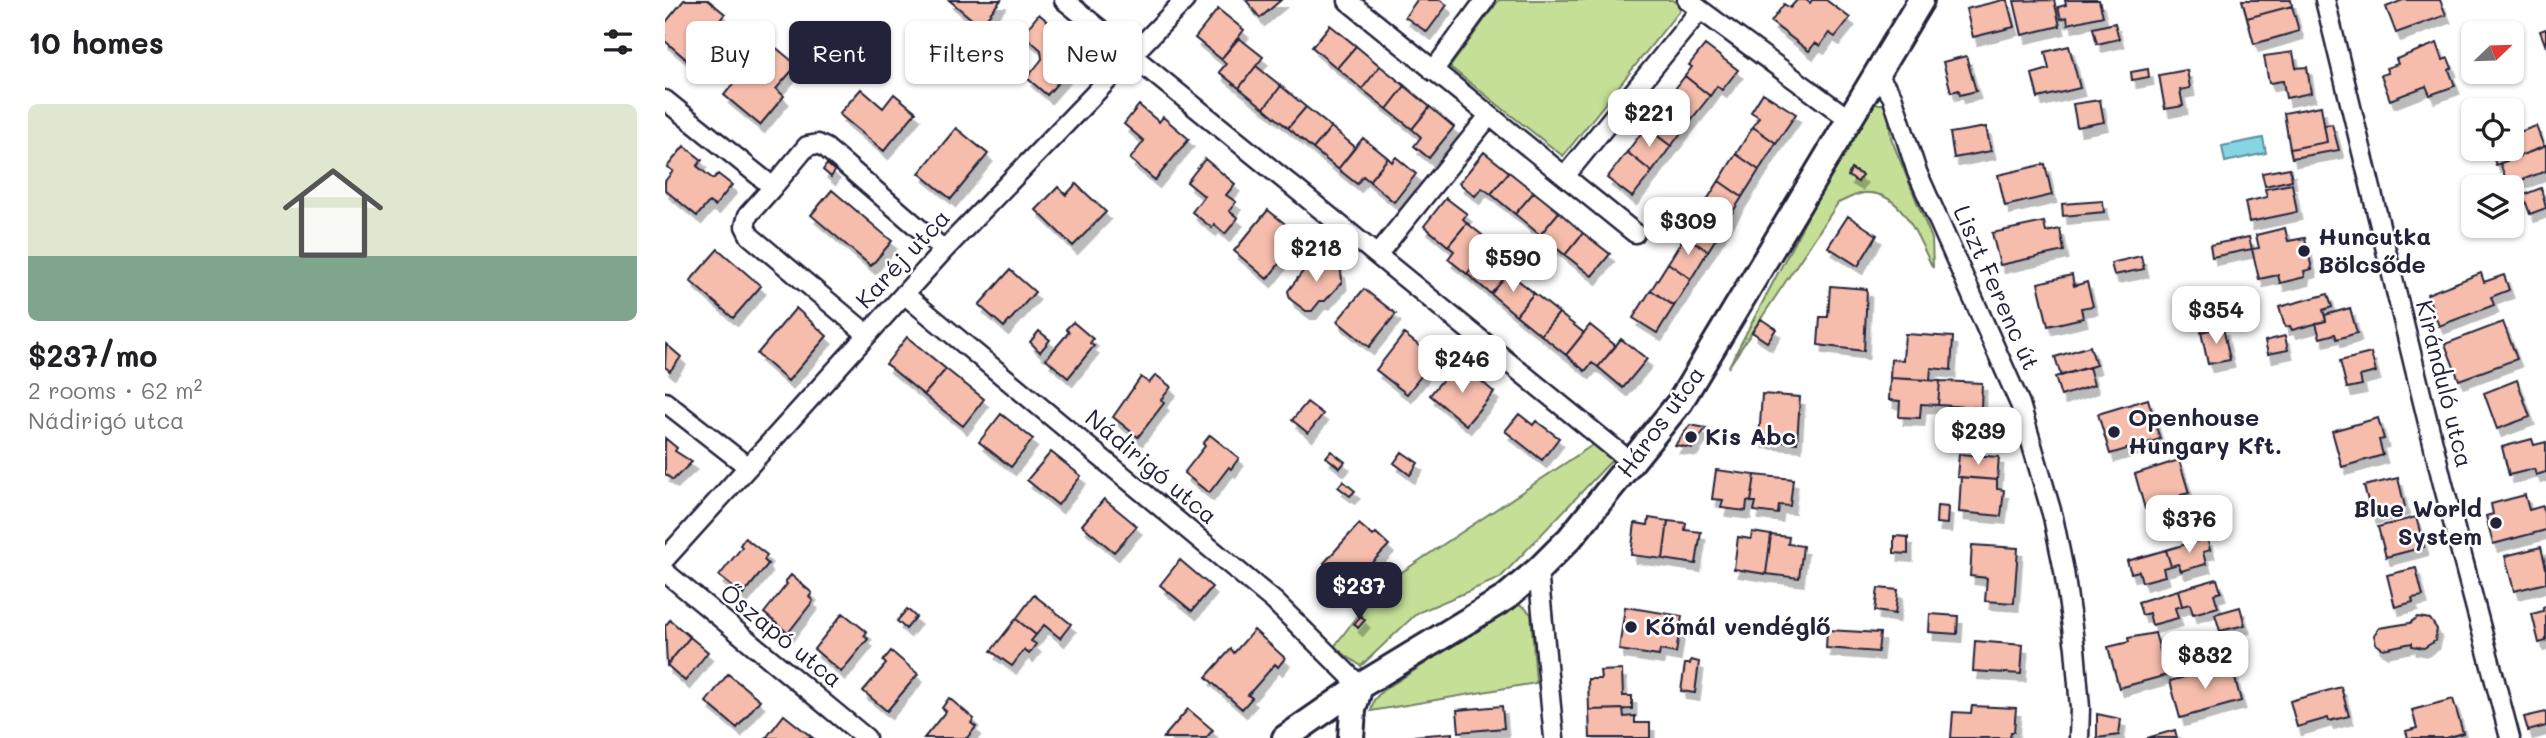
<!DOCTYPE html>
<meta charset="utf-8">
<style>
:root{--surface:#fff;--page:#f6f6f6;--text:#202124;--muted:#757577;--accent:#22223b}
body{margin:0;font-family:Mali,sans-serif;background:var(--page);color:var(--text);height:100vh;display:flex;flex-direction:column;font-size:26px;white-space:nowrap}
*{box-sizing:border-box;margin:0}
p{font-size:23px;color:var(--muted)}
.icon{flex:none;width:38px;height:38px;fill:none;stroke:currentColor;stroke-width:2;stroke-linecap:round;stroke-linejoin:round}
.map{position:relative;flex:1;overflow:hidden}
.drawer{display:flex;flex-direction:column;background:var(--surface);width:665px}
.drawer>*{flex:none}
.banner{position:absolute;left:21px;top:21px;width:665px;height:63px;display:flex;gap:14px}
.needle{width:46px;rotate:67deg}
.controls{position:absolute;left:1796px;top:21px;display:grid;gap:14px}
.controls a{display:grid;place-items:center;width:63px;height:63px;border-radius:10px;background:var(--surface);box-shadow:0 2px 5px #0004;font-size:35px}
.price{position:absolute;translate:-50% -60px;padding:0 16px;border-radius:14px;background:#fff;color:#222;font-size:23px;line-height:46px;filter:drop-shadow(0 2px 4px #0008)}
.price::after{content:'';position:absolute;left:50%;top:42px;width:21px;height:16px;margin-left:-10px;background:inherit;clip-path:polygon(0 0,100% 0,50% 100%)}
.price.current{background:var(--accent);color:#fff}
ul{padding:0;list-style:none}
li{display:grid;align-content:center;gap:14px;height:371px;padding:0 28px}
li span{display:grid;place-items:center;height:217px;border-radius:10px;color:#555}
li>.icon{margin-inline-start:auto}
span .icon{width:126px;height:126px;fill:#fffc;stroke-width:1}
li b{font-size:30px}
h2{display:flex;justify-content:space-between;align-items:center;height:84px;padding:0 28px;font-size:30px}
.chip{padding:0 24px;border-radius:10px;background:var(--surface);box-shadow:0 2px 5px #0004;font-size:24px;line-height:63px}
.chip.current{background:var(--accent);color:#fff}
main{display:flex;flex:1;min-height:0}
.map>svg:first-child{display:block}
.green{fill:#c5e096;stroke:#748168;stroke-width:2}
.water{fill:#86d5e2;stroke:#5e8d9f;stroke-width:2}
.building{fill:#f6bdac;stroke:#22223b;stroke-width:2;filter:url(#shadow)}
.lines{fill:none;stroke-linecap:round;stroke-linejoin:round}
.street-casing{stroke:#22223b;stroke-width:23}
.secondary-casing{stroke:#22223b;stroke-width:30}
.street{stroke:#fff;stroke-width:18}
.secondary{stroke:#fff;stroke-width:24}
.poi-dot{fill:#22223b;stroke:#fff;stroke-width:2.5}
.labels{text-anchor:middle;stroke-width:5;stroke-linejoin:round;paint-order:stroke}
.poi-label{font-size:24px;font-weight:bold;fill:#22223b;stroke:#fff;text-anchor:start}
.street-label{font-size:24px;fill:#22223b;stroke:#fff}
</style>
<main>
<section class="drawer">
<h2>10 homes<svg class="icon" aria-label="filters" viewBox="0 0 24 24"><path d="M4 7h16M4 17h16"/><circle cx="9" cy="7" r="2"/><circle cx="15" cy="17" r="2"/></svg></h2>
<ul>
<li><span style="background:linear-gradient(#dfe7d0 70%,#7fa58c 0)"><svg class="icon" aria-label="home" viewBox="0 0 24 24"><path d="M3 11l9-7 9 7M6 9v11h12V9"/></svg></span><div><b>$237/mo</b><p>2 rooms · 62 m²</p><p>Nádirigó utca</p></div></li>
</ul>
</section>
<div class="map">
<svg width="1881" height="738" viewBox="0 0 1881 738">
<defs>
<filter id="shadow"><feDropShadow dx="4.5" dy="8" stdDeviation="0" flood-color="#0004"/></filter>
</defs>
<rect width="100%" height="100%" fill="#fff"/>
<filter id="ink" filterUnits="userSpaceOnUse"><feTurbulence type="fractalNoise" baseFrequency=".0143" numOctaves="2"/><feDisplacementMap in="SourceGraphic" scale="14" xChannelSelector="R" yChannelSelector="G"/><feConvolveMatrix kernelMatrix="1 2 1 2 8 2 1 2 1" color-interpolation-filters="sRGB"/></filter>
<g filter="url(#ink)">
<path class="green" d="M834,0H1007L1017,7L898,156L785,67Z
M1209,104H1218L1223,110L1226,138L1267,239L1268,268C1253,240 1239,190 1199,193C1190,194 1181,200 1173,203L1063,368L1153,197Z
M932,442L947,460L835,578L752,613L696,666L669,647L713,588Z
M853,605L859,607L866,614L871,683L706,711L709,700L717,691Z"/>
<path class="water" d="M1598,138L1601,153L1560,162L1557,146Z"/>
<path class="building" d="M19,0H43L60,14L22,60L0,41V23Z
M284,0H336L315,26Z
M581,0H616L595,18Z
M752,0H775L782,5L762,32L740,17Z
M1132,0H1141L1145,3L1147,0H1161L1185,18L1170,37L1164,33L1155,46L1150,43L1144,51L1106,22L1119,4L1125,8Z
M1338,0H1342L1349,27L1308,37L1301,9Z
M1389,0L1395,26L1357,35L1349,1Z
M1400,0H1434L1438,16L1403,24L1402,17L1396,19L1393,7L1401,5Z
M1577,0H1626L1627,6L1582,18Z
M1738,0H1775L1781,15L1731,33L1721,7Z
M1627,6L1634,31L1589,44L1582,18Z
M553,9L579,30L556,59L530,38Z
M374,14L401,37L407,67L382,95L362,78L377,59L376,50L358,34Z
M1450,23L1454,39L1432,44L1428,28Z
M665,25L691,46L672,68L647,47Z
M1881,29V47L1875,31Z
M574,38L598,57L574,88L554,72L561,64L556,59Z
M103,41L132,65L111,89L119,96L95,125L59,95Z
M1772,43L1778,60L1783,58L1787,68L1784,70L1790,86L1765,95L1761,86L1725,100L1716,75L1723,73L1721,68L1733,64L1731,59Z
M1040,45L1073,70L1057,90L1052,86L1045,96L1020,76L1027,67L1024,65Z
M691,46L715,66L697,89L672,68Z
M1404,46L1415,88L1373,98L1367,74L1384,69L1380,52Z
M1628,52L1631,68L1642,67L1646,93L1621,98L1618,81L1604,83L1599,56Z
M1301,56L1311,91L1295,95L1294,90L1286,92L1278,62Z
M591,66L616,86L599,108L574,88Z
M715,66L740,86L722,109L697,89Z
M1483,69L1484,77L1467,80L1466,72Z
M1522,70L1525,88L1515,90L1518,106L1500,109L1494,75Z
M1020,76L1045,96L1025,121L1000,102Z
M616,86L641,107L623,128L599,108Z
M740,86L765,107L747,129L722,109Z
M196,89L218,108L229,94L251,112L219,151L174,114Z
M1098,93L1131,114L1111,143L1088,127L1094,117L1086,112Z
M1435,100L1439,122L1412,127L1408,104Z
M1000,102L1025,121L1006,146L981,127Z
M474,105L494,122L498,117L524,139L490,180L465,159L479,141L459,124Z
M1656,106L1662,142L1625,149L1619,113Z
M641,107L666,127L648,149L623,128Z
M765,107L789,127L764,158L749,146L756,137L747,129Z
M1667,124L1674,150L1627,158L1625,149L1662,142L1659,125Z
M1871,126L1879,147L1831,165L1825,149H1846V135Z
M666,127L690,147L673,169L648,149Z
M981,127L1006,146L987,172L962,152Z
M1088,127L1111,143L1094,170L1071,154Z
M1321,127L1326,151L1289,158L1285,133Z
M291,128L323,154L286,199L254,173Z
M698,138L723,158L704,181L698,176L692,184L673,169Z
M19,146L37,160L32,166L48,179L53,174L67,185L50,206L44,202L32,216L0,190V181L8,171L2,167Z
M1881,146V171L1843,185L1835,163Z
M819,152L844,172L826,194L817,188L810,196L794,183Z
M962,152L987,172L967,197L942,178Z
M1071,154L1094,170L1077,197L1054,181Z
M731,157L751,174L729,202L704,181L723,158L727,162Z
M540,159L570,184L561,195L571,202L564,211L573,218L560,234L549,224L547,228L527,212L539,196L522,182Z
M162,164L170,171L166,177L158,170Z
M1380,164L1387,195L1340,206L1333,175Z
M1625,168L1627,180L1600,186L1597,173Z
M1186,169L1197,175L1193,182L1183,176Z
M844,172L869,192L850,214L826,194Z
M1054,181L1077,197L1060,224L1037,208Z
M411,184L441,212L408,246L371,210L393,187L401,195Z
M1627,184L1632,212L1584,222L1580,202L1602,197L1600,189Z
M1876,188L1881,208L1865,214L1858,195Z
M167,190L227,241L206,266L146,215Z
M869,192L894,212L875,235L850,214Z
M781,198L802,214L798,219L802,223L783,246L759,226Z
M1438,201L1439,212L1398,216L1397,204Z
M1037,208L1060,224L1043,251L1020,236Z
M603,210L636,237L602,279L569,251Z
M894,212L918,233L900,255L875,235Z
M1183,216L1212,235L1193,266L1163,247Z
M1379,222L1381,232L1395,229L1399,251L1335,265L1327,233Z
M802,223L827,243L802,274L783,259L789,251L783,246Z
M1620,228L1623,241L1640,238L1647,269L1639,271L1640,277L1615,283L1613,275L1594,279L1587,249L1594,248L1591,235Z
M652,232L660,238L653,248L644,241Z
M918,233L945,254L927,276L900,255Z
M1020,236L1043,251L1026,279L1003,263Z
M1584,237L1587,249L1547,257L1545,245Z
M53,249L96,286L68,318L25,281Z
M819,253L844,273L826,294L802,274Z
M659,256L676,271L677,282L660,301H655L647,311H641L625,299L623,291L649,257Z
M1476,256L1479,269L1449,275L1446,263Z
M1003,263L1026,279L1009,306L986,290Z
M345,270L370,292L339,327L314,305Z
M844,273L869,293L851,315L826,294Z
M1816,273L1819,282L1839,275L1844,290L1826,297L1829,305L1774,326L1762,294Z
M1407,275L1409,286L1422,282L1428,306L1416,308L1418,318L1383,326L1373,283Z
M1165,286L1202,289L1199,351L1153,345L1155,317H1163Z
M699,289L731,314L704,347L672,321Z
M986,290L1009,306L992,333L968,318Z
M869,293L894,313L876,335L851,315Z
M1663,294L1667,307L1658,310L1661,321L1627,330L1625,326L1620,327L1614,307Z
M131,308L162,336L123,381L92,354Z
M1685,308L1692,333L1672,339L1670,334L1655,338L1651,323L1661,321L1660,315Z
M894,313L919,333L901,355L876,335Z
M1096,319L1111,329L1102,342L1087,332Z
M408,322L428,339L425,343L429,346L403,378L381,359L404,332L401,329Z
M1838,322L1852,359L1794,380L1780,344Z
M925,325L951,346L933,367L927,363L920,371L901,355Z
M1558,327L1565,360L1543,364L1536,332Z
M374,331L385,340L375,352L365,342Z
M739,334L770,358L742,394L711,370Z
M1240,334L1288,337L1286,370L1266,368L1265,380L1225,378L1226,359L1238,360Z
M1620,336L1623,350L1603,354L1600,341Z
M242,337L281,369L259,395L221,364Z
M956,339L982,359L958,388L933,367Z
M1,344L16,357L5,371L0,367Z
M1425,346L1431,365L1396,376L1390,357Z
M1706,353L1711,372L1695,376L1697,385L1682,388L1675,361Z
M788,367L803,380L808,374L829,392L801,425L765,395Z
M1424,367L1429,385L1396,396L1390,377Z
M281,369L319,399L298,426L259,395Z
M491,375L506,387L496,400L499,403L473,437L448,417L476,377L484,383Z
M1225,378L1275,381L1273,405L1256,404L1255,418L1234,417L1235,401L1224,400Z
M1852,380L1865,417L1832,429L1819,393Z
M1275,381L1317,383L1316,408L1273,405Z
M1097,394L1135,397L1132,443L1094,440Z
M1483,399L1495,439L1445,454L1433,414Z
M642,402L658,414L643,433L627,420Z
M336,414L368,439L346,467L314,442Z
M854,414L868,425L871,421L894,438L877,460L840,431Z
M1713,418L1719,439L1714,440L1718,455L1677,467L1667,431Z
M1025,425L1041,428L1027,448L1010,445Z
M545,435L574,458L566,469L564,467L544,493L519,473L540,446L538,444Z
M0,438L12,448L10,451L27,462L8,480L0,474Z
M1867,439L1869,445L1881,442V472L1871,475L1869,469L1844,475L1837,447Z
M666,451L680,462L675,468L661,457Z
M386,452L416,476L393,505L362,480Z
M737,452L753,463L745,475L729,463Z
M1294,454L1334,457L1332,480L1292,477Z
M1514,460L1524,493L1516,495L1519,503L1500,509L1499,503L1480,509L1470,474Z
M1051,470L1090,475L1086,502L1082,501L1081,511L1056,508L1058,500L1047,499Z
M1090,475L1128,479L1125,506L1114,505L1113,514L1089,511L1091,502H1086Z
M1296,477L1332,480V489L1339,490L1336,516L1294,512Z
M1733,478L1740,507L1707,516L1699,486Z
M678,481L690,491L685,496L673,487Z
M1860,495L1864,510L1878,506L1881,530L1828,544L1821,516L1828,514L1826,504Z
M439,499L472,526L449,552L417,525Z
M1272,506L1283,507L1282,524L1271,523Z
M1751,517L1759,547L1721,557L1713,527Z
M984,518L1003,521L998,559L966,555L970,523L983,525Z
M1003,521L1021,523L1020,530L1036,532L1031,564L998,559Z
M694,524L708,536L711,533L724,545L689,581L692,583L684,592L671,579L674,576L659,563Z
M1087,532L1106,535L1101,574L1069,569L1073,537L1086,539Z
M1106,535L1124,537L1123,544L1138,546L1134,578L1101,574Z
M1229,536L1243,537V554L1229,553Z
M80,538L102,555L99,560L103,564L78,595L54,576L77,547L75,545Z
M1542,538L1545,550L1538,552L1541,564L1516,571L1513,564L1506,566L1501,550Z
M1307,545L1353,548L1349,603L1320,601L1322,578L1305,576Z
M1876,547L1881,568V583L1849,591L1840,556Z
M1501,550L1506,566L1498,568L1500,576L1477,582L1474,571L1466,573L1462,561Z
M515,560L547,587L527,611L495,585Z
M1751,568L1758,596L1747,598L1748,602L1730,607L1722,575Z
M126,575L147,593L144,597L148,601L123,633L99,613L122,584L120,582Z
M1552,579L1556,592L1549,594L1553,607L1528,614L1525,604L1517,606L1513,590Z
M1213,588L1233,590L1230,614L1210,611Z
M1513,590L1517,606L1510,608L1513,618L1487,625L1484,613L1477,615L1473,602Z
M369,595L406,624L395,638L379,625L371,635L351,619Z
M1881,606V641L1874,643L1867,614L1878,611V607Z
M960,607L1017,616L1011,653L995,650L994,656L954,650Z
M1575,607L1580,625L1555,631L1550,614Z
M242,609L251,617L241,629L232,621Z
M178,613L202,632L199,636L203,639L176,672L149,649Z
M1265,614L1293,616L1292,634L1264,632Z
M696,616L700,620L693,628L689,624Z
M1753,617L1765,619L1772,629L1770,641L1759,648L1747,646V643L1718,649L1711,644L1709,635L1714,628L1745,623Z
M351,619L371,635L366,641L371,644L364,654L359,650L347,666L326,651Z
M5,620L25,637L2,665L0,626Z
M589,630L620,658L613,667L610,664L583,695L587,698L577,709L541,677L566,649L569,653Z
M1162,630L1215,633L1213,652L1161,648Z
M1490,633L1502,675L1454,688L1443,647L1464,642L1463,638Z
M25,637L43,652L20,681L2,665Z
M1310,641L1358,645L1356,674L1308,671Z
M226,651L253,674L222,711L198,691L221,664L218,661Z
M1026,660L1034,662L1030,693L1016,691L1020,664H1025Z
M1566,664L1576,701L1515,718L1505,681Z
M957,670L958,696H967V709L924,710L923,679H936L935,671Z
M63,674L95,700L72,728L41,702Z
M1676,687L1684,716L1664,721L1663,718L1632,727L1625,701Z
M284,698L309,719L306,723L311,727L302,738H259L281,711L277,708Z
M1788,699L1798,733L1781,738H1743L1741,731L1752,728L1747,710Z
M837,706L839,728L794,732L792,710Z
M1307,706L1351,708L1349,732H1346L1345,738H1286L1288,712L1306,713Z
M523,709L548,730L541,738H498Z
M958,709L959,717L970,716V723H985V738H925L924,710Z
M1881,712V726L1863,731L1859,717Z
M1432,714L1456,719L1454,735L1432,738Z
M119,715L148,738H101Z
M1510,730L1512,738H1482Z
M787,733V738H749V736Z"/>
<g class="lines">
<defs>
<path id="street" d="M399,0L967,463
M1022,0L1184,119
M1660,0L1777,480L1845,738
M683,1L970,233
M768,71L820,0
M1211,73L1227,96L1252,172L1355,404L1388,517L1399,571L1410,648L1415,708L1414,738
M0,100L108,187L83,215L80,226L85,236L202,334
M900,176L1035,10
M108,187L142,146L153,144L161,148L279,250
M712,255L824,116
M239,294L609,601L695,686
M0,402L82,466
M0,559L279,250L520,0
M873,570L889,738
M0,572L201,738"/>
<path id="secondary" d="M620,738L695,686L840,598L873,570L905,538L1015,402L1256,0
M686,738L688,710L695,686"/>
</defs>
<use href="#street" class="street-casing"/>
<use href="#secondary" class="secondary-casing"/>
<use href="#street" class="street"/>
<use href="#secondary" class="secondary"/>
</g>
</g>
<g class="poi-dot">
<circle cx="1639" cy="251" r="7"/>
<circle cx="1449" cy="432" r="7"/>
<circle cx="1026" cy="437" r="7"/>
<circle cx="1831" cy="523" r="7"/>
<circle cx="966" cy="627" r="7"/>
</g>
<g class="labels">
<g class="poi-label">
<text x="1653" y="245">Huncutka<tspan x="1653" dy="28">Bölcsőde</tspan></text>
<text x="1463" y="426">Openhouse<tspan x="1463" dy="28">Hungary Kft.</tspan></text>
<text x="1040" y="445">Kis Abc</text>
<text x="1817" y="517" text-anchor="end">Blue World<tspan x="1817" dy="28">System</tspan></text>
<text x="980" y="635">Kőmál vendéglő</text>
</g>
<g class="street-label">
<text transform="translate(238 259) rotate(-47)" y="8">Karéj utca</text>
<text transform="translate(1331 288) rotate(66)" y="8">Liszt Ferenc út</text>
<text transform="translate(1779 384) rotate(76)" y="8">Kiránduló utca</text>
<text transform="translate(996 422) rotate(-54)" y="8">Háros utca</text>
<text transform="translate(486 467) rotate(40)" y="8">Nádirigó utca</text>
<text transform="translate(116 636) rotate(39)" y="8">Őszapó utca</text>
</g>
</g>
</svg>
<div class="controls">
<a><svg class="needle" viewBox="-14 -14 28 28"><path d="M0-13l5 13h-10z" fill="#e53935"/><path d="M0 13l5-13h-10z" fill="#757577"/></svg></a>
<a><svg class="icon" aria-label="locate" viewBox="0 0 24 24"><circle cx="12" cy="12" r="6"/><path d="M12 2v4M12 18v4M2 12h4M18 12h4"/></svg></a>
<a><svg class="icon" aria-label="layers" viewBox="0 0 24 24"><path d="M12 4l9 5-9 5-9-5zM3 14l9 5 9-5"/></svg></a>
</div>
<b class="price" style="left:984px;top:149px">$221</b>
<b class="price" style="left:1023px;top:257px">$309</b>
<b class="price" style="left:651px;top:284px">$218</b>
<b class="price" style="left:848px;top:294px">$590</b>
<b class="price" style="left:1551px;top:346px">$354</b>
<b class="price" style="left:797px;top:395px">$246</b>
<b class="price" style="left:1313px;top:467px">$239</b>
<b class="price" style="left:1524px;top:555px">$376</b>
<b class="price current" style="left:694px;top:622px">$237</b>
<b class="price" style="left:1540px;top:691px">$832</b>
<div class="banner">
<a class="chip">Buy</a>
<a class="chip current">Rent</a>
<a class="chip">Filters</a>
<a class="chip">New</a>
</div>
</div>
</main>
